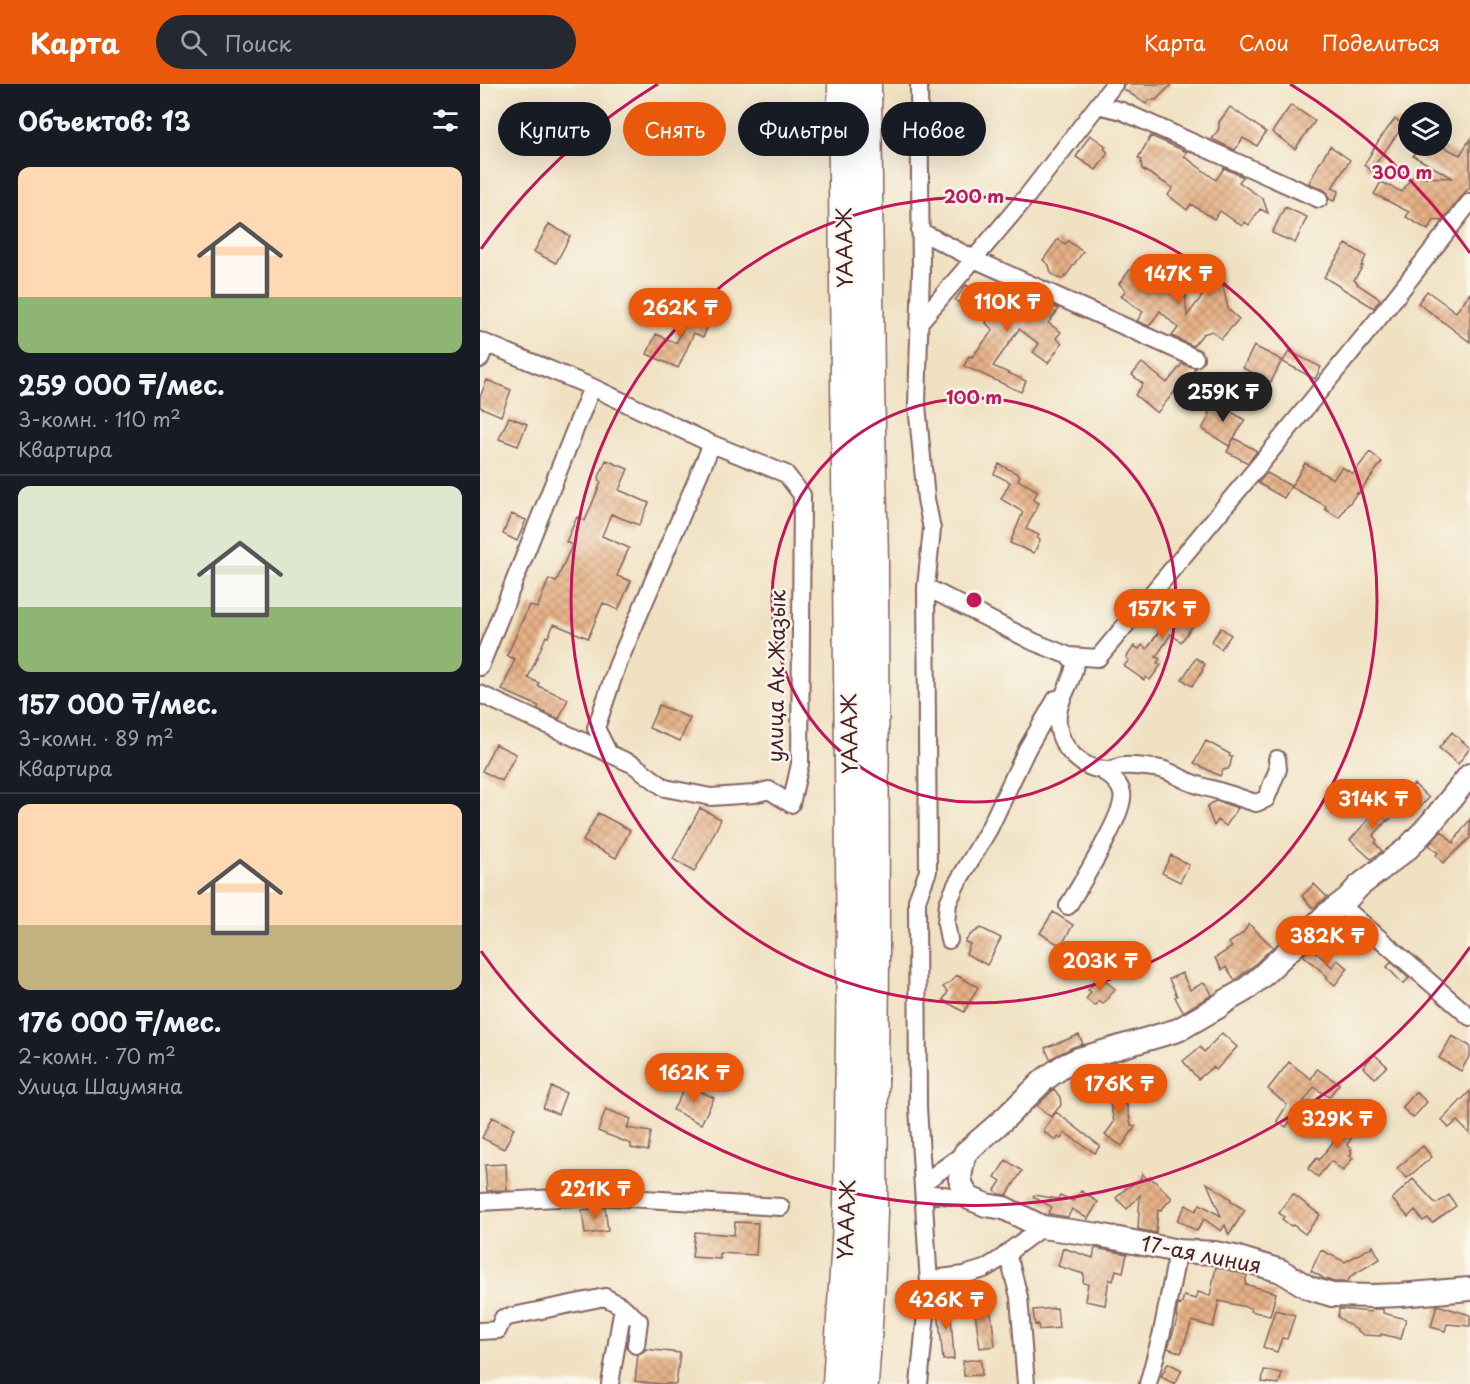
<!DOCTYPE html>
<html lang="ru">
<meta charset="utf-8">
<style>
:root{--surface:#171b24;--page:#242831;--text:#f1f3f6;--muted:#9ea1a6;--line:#363941;--accent:#ea580c}
body{margin:0;font-family:"Playpen Sans",sans-serif;background:var(--page);color:var(--text);height:100vh;display:flex;flex-direction:column;font-size:22px;white-space:nowrap}
*{box-sizing:border-box;margin:0}
p{font-size:20px;color:var(--muted)}
.icon{flex:none;width:33px;height:33px;fill:none;stroke:currentColor;stroke-width:2;stroke-linecap:round;stroke-linejoin:round}
.map{position:relative;flex:1;overflow:hidden}
.panel{display:flex;flex-direction:column;background:var(--surface);width:480px}
.panel>*{flex:none}
.top-card{position:absolute;left:18px;top:18px;width:570px;height:54px;display:flex;gap:12px}
.controls{position:absolute;left:918px;top:18px;display:grid;gap:12px}
.controls a{display:grid;place-items:center;width:54px;height:54px;border-radius:50%;background:var(--surface);box-shadow:0 6px 24px #0002;font-size:30px}
.price{position:absolute;translate:-50% -51px;padding:0 14px;border-radius:21px;background:var(--accent);color:#fff;font-size:20px;line-height:39px;filter:drop-shadow(0 2px 3px #0008)}
.price::after{content:'';position:absolute;left:50%;top:36px;width:18px;height:14px;margin-left:-9px;background:inherit;clip-path:polygon(0 0,100% 0,50% 100%)}
.price.selected{background:#222;color:#fff}
ul{padding:0;list-style:none}
li{display:grid;align-content:center;gap:12px;height:318px;padding:0 18px}
li+li{border-top:2px solid var(--line)}
li span{display:grid;place-items:center;height:186px;border-radius:12px;color:#555}
li>.icon{margin-inline-start:auto}
span .icon{width:108px;height:108px;fill:#fffc;stroke-width:1}
li b{font-size:26px}
h2{display:flex;justify-content:space-between;align-items:center;height:72px;padding:0 18px;font-size:26px}
.pill{padding:0 21px;border-radius:27px;background:var(--surface);box-shadow:0 6px 24px #0002;font-size:21px;line-height:54px}
.pill.selected{background:var(--accent);color:#fff}
header{display:flex;align-items:center;gap:36px;box-sizing:border-box;height:84px;padding:0 30px;background:var(--accent);color:#fff}
header strong{font-size:28px}
nav{display:flex;gap:33px;margin-inline-start:auto;font-size:21px}
.search{width:420px;height:54px;background:var(--page);display:flex;align-items:center;gap:15px;box-sizing:border-box;padding:0 21px;border-radius:33px;color:var(--muted);font-size:22px}
main{display:flex;flex:1;min-height:0}
.map>svg:first-child{display:block}
.building{fill:url(#building-cross-hatch)}
.lines{fill:none;stroke-linecap:round;stroke-linejoin:round}
.street-casing{stroke:#846360;stroke-width:20}
.secondary-casing{stroke:#846360;stroke-width:26}
.highway-casing{stroke:#846360;stroke-width:33}
.street{stroke:#fff;stroke-width:16}
.secondary{stroke:#fff;stroke-width:22}
.highway{stroke:#fff;stroke-width:30}
.ring{fill:none;stroke:#c2185b;stroke-width:3}
.labels{text-anchor:middle;stroke-width:5;stroke-linejoin:round;paint-order:stroke}
.street-label{font-size:21px;fill:#4a1f2b;stroke:#fbf7ec}
.centre{fill:#c2185b;stroke:#fbf7ec;stroke-width:3}
.ring-label{font-size:18px;text-anchor:middle;font-weight:bold;fill:#c2185b;stroke:#fbf7ec;stroke-width:5;stroke-linejoin:round;paint-order:stroke}
</style>
<header>
<strong>Карта</strong>
<div class="search"><svg class="icon" aria-label="search" viewBox="0 0 24 24"><circle cx="10" cy="10" r="6"/><path d="M15 15l6 6"/></svg>Поиск</div>
<nav><a>Карта</a><a>Слои</a><a>Поделиться</a></nav>
</header>
<main>
<section class="panel">
<h2>Объектов: 13<svg class="icon" aria-label="filters" viewBox="0 0 24 24"><path d="M4 7h16M4 17h16"/><circle cx="9" cy="7" r="2"/><circle cx="15" cy="17" r="2"/></svg></h2>
<ul>
<li><span style="background:linear-gradient(#ffd9b3 70%,#8fb573 0)"><svg class="icon" aria-label="home" viewBox="0 0 24 24"><path d="M3 11l9-7 9 7M6 9v11h12V9"/></svg></span><div><b>259 000 ₸/мес.</b><p>3-комн. · 110 m²</p><p>Квартира</p></div></li>
<li><span style="background:linear-gradient(#dfe7d0 65%,#8fb573 0)"><svg class="icon" aria-label="home" viewBox="0 0 24 24"><path d="M3 11l9-7 9 7M6 9v11h12V9"/></svg></span><div><b>157 000 ₸/мес.</b><p>3-комн. · 89 m²</p><p>Квартира</p></div></li>
<li><span style="background:linear-gradient(#ffd9b3 65%,#c2b280 0)"><svg class="icon" aria-label="home" viewBox="0 0 24 24"><path d="M3 11l9-7 9 7M6 9v11h12V9"/></svg></span><div><b>176 000 ₸/мес.</b><p>2-комн. · 70 m²</p><p>Улица Шаумяна</p></div></li>
</ul>
</section>
<div class="map">
<svg width="990" height="1300" viewBox="0 0 990 1300">
<defs>
<pattern id="building-cross-hatch" width="8" height="8" patternUnits="userSpaceOnUse" patternTransform="scale(1.5)"><rect width="8" height="8" fill="#e6b185"/><path d="M0 0l8 8M0 8l8-8" fill="none" stroke="#bc8f6d"/></pattern>
</defs>
<rect width="100%" height="100%" fill="#fbf7ec"/>
<filter id="ink" filterUnits="userSpaceOnUse"><feTurbulence type="fractalNoise" baseFrequency=".0167" numOctaves="2"/><feDisplacementMap in="SourceGraphic" scale="12" xChannelSelector="R" yChannelSelector="G"/><feConvolveMatrix kernelMatrix="1 2 1 2 8 2 1 2 1" color-interpolation-filters="sRGB"/></filter>
<filter id="wash" filterUnits="userSpaceOnUse"><feTurbulence type="fractalNoise" baseFrequency=".008" numOctaves="4" result="noise"/><feDisplacementMap in="SourceGraphic" scale="24" xChannelSelector="R" yChannelSelector="G"/><feGaussianBlur stdDeviation="1.35" result="paint"/><feColorMatrix in="noise" values="0 0 0 0 0 0 0 0 0 0 0 0 0 0 0 0 0 1.4 0 .05"/><feComposite in="paint" operator="in"/></filter>
<g filter="url(#wash)">
<rect width="100%" height="100%" fill="#f0e1c2"/>
<g id="blocks">
<path class="building" d="M644,0H692L676,16H669L666,20L643,5Z
M811,21L835,37L815,65L792,48Z
M750,23L786,48L777,62L763,54L755,66L732,55L739,45V38Z
M915,35L924,41L891,86L884,81L899,56Z
M610,51L626,62L624,64L628,69L616,86L596,73Z
M671,52L707,68L704,72L736,96L744,84L763,93L759,98L783,115L788,129L780,125L769,141L765,138L762,142L740,127L734,135L711,120L707,126L688,111L693,104L662,85L661,76L658,74Z
M990,55V103L982,112L962,137L954,136L948,146L926,133L929,128L894,110L901,98L922,108L930,95L933,93L973,94L933,72L939,62H962L980,71Z
M850,62L870,76L852,104L859,107L854,117L849,115L848,109L844,106L829,99L839,80Z
M805,123L827,133L815,159L792,149Z
M69,140L90,152L76,179L54,168Z
M578,155L585,161L588,157L603,168L585,193L582,195L578,194L571,189L569,181L563,176Z
M866,160L886,172L881,182H883L874,196L878,199L877,200L900,215L894,224L844,193Z
M659,174L667,179L668,186L678,194L674,199L697,206L699,204L705,209L707,232L740,188L748,225L759,235L741,255L732,247L723,250L713,262L692,252L698,244L680,227L669,242L657,237L663,228L641,212L646,206L639,200Z
M486,201L494,206L497,201L533,224L535,220L556,235L569,220L579,225L568,239L581,248L576,254L582,259L568,279L553,268L559,260L539,245L513,282L546,297L541,308L484,282L489,272L492,273L513,246L506,239L507,237L475,216Z
M947,207L976,228L990,209V258L938,219Z
M214,223L233,232L223,253L214,249L198,284L167,270L176,250L196,259Z
M774,262L802,276L791,298L763,284Z
M809,267L841,283L835,295L803,278Z
M662,279L687,299L702,280L716,284L702,303L700,301L677,329L655,311L663,300L652,291Z
M7,296L31,306L21,332L0,323V313Z
M736,316L751,325L750,327L765,336L749,362L722,345L730,331L728,330Z
M29,333L47,340L38,362L19,355Z
M754,354L777,367L768,379L747,368Z
M890,368L902,378L878,410L877,409L869,420H868L859,434L845,425L846,422L811,403L825,379L853,395L862,383L873,390Z
M126,376L148,385L139,406L169,419L159,441L131,430L122,452L149,464L137,492L151,497L138,526L123,519L108,554L74,540L68,553L66,552L48,594L59,599L58,602L88,615L79,635L57,625L59,622L22,606L35,575L27,572L49,521L57,524L69,495L76,498L92,461L86,458L97,433L105,437L121,398L118,396Z
M519,380L540,391L538,396L558,407L553,416L559,419L546,445L559,451L557,454L560,456L554,469L530,459L543,428L521,415L530,398L514,390Z
M787,389L811,402L804,414L778,399Z
M31,430L46,436L37,457L23,450Z
M707,513L717,518L711,529L715,532L712,537L715,539L701,558L691,550L676,573L680,575L677,579L681,581L670,596L666,593L664,596L644,582L649,576L646,574L654,562L659,565L662,561L667,565L682,543L680,542L684,536L681,533L688,524L692,527L698,520L702,522Z
M741,544L751,551L741,565L731,558Z
M716,574L725,580L722,585L723,586L712,602L702,595Z
M179,621L210,634L200,657L169,644Z
M972,648L990,664L978,680L959,664Z
M726,657L750,670L749,672L752,673L750,682L748,685L743,686L740,692L714,679Z
M15,660L36,670L22,697L2,687Z
M934,700L949,714L931,732L916,718Z
M902,715L916,728L908,737L907,736L893,752L897,756L895,759L902,767L891,775L870,756L897,726L894,723Z
M736,717L758,724L746,742L738,736L734,742L727,724L730,720Z
M220,724L241,735L226,766L214,788L193,775Z
M118,729L150,746L136,774L103,757Z
M990,735V754L963,779L956,771L958,769L949,761L962,747L973,759Z
M691,771L709,781L700,798L682,789Z
M834,800L847,813L833,824L822,812Z
M573,828L593,841L581,862L560,849Z
M769,840L793,863L773,882L755,896L746,883L742,886L735,874L752,863L749,859L763,849Z
M501,844L521,854L507,881L486,870L490,860L485,858L490,851Z
M831,864L852,883L857,876L868,884L855,901L846,894L847,892L823,871Z
M911,878L929,894L923,900L907,883Z
M702,889L710,906L723,899L727,901L732,911L703,928L695,913L697,912L689,895Z
M476,891L498,903L484,928L463,916L468,908L463,903L473,896Z
M622,894L635,905L623,920L619,917L615,922L606,915L611,908L608,906L616,897L618,899Z
M742,949L757,963L736,986L733,983L718,995L703,977L720,963L724,968Z
M599,951L603,960L593,963L570,975L565,964Z
M972,952L990,962V971L981,987L959,974Z
M894,970L907,982L895,994L883,983Z
M809,978L831,995L837,985L859,1000L849,1013L834,1003L806,1043L797,1037L807,1021L788,1005Z
M636,996L638,1005L643,1004L651,1041L656,1042L642,1062L625,1051L634,1038L626,998Z
M207,1000L234,1014L221,1040L193,1026Z
M72,1003L86,1009L78,1030L63,1024Z
M574,1005L580,1013L581,1021L571,1033L557,1022Z
M990,1007V1050L977,1037L969,1044L962,1036Z
M936,1008L947,1018L933,1034L922,1024Z
M126,1025L151,1035L147,1044L171,1048L168,1067L151,1064V1060L118,1047Z
M576,1028L620,1062L615,1069L585,1049L581,1055L578,1053L576,1056L564,1048L565,1046L564,1045Z
M12,1033L34,1044L24,1065L2,1054Z
M865,1033L876,1042L871,1049L873,1052L867,1061L872,1065L870,1067L872,1068L870,1072L873,1074L863,1087L851,1077L838,1093L828,1085L837,1074L839,1076L858,1052L853,1049Z
M943,1062L952,1073L927,1094L917,1084Z
M526,1076L542,1087L527,1111L519,1110L515,1106L521,1097L515,1093Z
M26,1080L27,1106L7,1107L5,1081Z
M662,1089L668,1096L670,1093L692,1114L680,1127L678,1126L676,1149L658,1145L660,1111L647,1125L636,1114L645,1105L661,1095Z
M933,1095L956,1120L969,1111L976,1122L952,1139L948,1134L943,1137L935,1126L928,1133L912,1115Z
M727,1099L751,1115L750,1117L765,1126L749,1151L745,1141L741,1147L724,1135L717,1147L697,1136L706,1121L716,1127L720,1120L741,1132Z
M601,1107L618,1118L608,1135L592,1125L588,1133L568,1130L572,1123L553,1113L554,1111L578,1115L580,1111L593,1117Z
M813,1110L840,1131L825,1150L813,1141L811,1142L802,1135L804,1133L799,1129Z
M125,1123L128,1147L105,1150L102,1126Z
M255,1138L278,1139L276,1171L240,1169V1175L212,1173L215,1148L254,1151Z
M893,1162L900,1175L871,1192L867,1198H854L842,1194V1193L831,1187L841,1166L865,1178Z
M583,1164L613,1174L615,1164L647,1170L643,1188L636,1186L633,1197L629,1195L625,1221L605,1217L608,1200L603,1199L604,1190L578,1182Z
M736,1183L767,1191L765,1200L796,1209L790,1232L771,1227V1224L739,1217L733,1243L712,1237L701,1269L688,1264L698,1233L696,1232L698,1220L701,1221L704,1212L716,1215L718,1208L730,1212Z
M470,1218L474,1275L463,1276L458,1224H461L460,1219Z
M510,1219L515,1262L500,1264L494,1220Z
M957,1221L990,1231V1242L967,1240L965,1247L951,1243Z
M577,1224L579,1244L559,1246L558,1240L555,1241L553,1226Z
M859,1225L891,1228V1225H903V1229L926,1235L921,1255L901,1250V1252L884,1251L858,1233Z
M795,1226L815,1231L807,1255L802,1254L797,1268L783,1263Z
M165,1265L200,1269L196,1300H180L155,1297L158,1271L164,1268Z
M501,1275L502,1291L484,1292L483,1277Z
M688,1279L702,1286L695,1300L681,1293Z
M784,1286L802,1289L799,1300L782,1298Z"/>
</g>
</g>
<g filter="url(#ink)">
<use href="#blocks" fill-opacity="0" stroke="#846360" stroke-width="1.5"/>
<g class="lines">
<defs>
<path id="street" d="M439,0L441,186L437,321L446,415L452,445L446,503L448,787L437,816L438,1023L449,1200L439,1300
M634,0L548,111L494,175L715,274
M618,21L642,27L839,115
M438,240L494,175L440,147
M0,257L112,303L232,360L306,390L322,411L320,680L311,720L289,706L274,710L231,713L185,704L154,681L0,610
M0,275L6,260
M446,503L554,558L589,572L618,574L781,379L907,224L990,118
M589,572L595,579C593,601 575,617 578,640C580,664 602,686 627,686C633,687 638,682 644,682C649,681 676,684 681,685C692,688 700,694 710,698C721,703 734,705 745,709C756,712 765,716 776,719L786,715L798,685L797,675
M0,583L112,303
M129,670L116,644L137,582L232,360
M860,820L990,933
M588,822C599,803 647,727 642,709C639,697 629,692 620,685
M469,856L466,839L468,819L476,801L509,745L547,665L576,615
M443,1099L485,1069
M444,1109L489,1114
M0,1118L115,1112L301,1123
M449,1200L461,1194L484,1191L504,1185L522,1174L531,1166
M0,1247L18,1246L23,1234L125,1213L143,1223L159,1237L156,1261
M130,1300L143,1223
M546,1300L539,1213L531,1182L528,1176L531,1166L562,1143
M668,1300L682,1248L698,1167"/>
<path id="secondary" d="M990,691L952,738L928,764L879,802L867,815L846,831L782,892L765,906L746,917L738,923L698,946L599,975L582,983L565,995L523,1036L485,1069L482,1081L480,1094L483,1105L489,1114L506,1121L524,1124L562,1143L619,1151L698,1167L735,1169L755,1173L801,1187L829,1204L852,1211L893,1212L920,1211L990,1205"/>
<path id="highway" d="M358,1300L369,1124L372,872L363,0
M383,1300L389,1210L392,1128L394,873L393,476L389,302L386,0"/>
</defs>
<use href="#street" class="street-casing"/>
<use href="#secondary" class="secondary-casing"/>
<use href="#highway" class="highway-casing"/>
<use href="#street" class="street"/>
<use href="#secondary" class="secondary"/>
<use href="#highway" class="highway"/>
</g>
</g>
<g class="ring">
<circle cx="494" cy="516" r="202"/>
<circle cx="494" cy="516" r="403"/>
<path d="M990 863A605 605 0 0 1 1 867M1 165A605 605 0 0 1 178 0M810 0A605 605 0 0 1 990 169"/>
</g>
<g class="labels">
<g class="street-label">
<text transform="translate(365 164) rotate(-91)" y="7">ҮАААЖ</text>
<text transform="translate(297 592) rotate(-89)" y="7">улица Ак Жазык</text>
<text transform="translate(370 650) rotate(-91)" y="7">ҮАААЖ</text>
<text transform="translate(367 1136) rotate(-88)" y="7">ҮАААЖ</text>
<text transform="translate(721 1171) rotate(11)" y="7">17-ая линия</text>
</g>
</g>
<circle cx="494" cy="516" r="9" class="centre"/>
<g class="ring-label">
<text x="922" y="95">300 m</text>
<text x="494" y="119">200 m</text>
<text x="494" y="320">100 m</text>
</g>
</svg>
<div class="controls">
<a><svg class="icon" aria-label="layers" viewBox="0 0 24 24"><path d="M12 4l9 5-9 5-9-5zM3 14l9 5 9-5"/></svg></a>
</div>
<b class="price" style="left:698px;top:221px">147K ₸</b>
<b class="price" style="left:527px;top:249px">110K ₸</b>
<b class="price" style="left:200px;top:255px">262K ₸</b>
<b class="price selected" style="left:743px;top:339px">259K ₸</b>
<b class="price" style="left:682px;top:556px">157K ₸</b>
<b class="price" style="left:893px;top:746px">314K ₸</b>
<b class="price" style="left:847px;top:883px">382K ₸</b>
<b class="price" style="left:620px;top:908px">203K ₸</b>
<b class="price" style="left:214px;top:1020px">162K ₸</b>
<b class="price" style="left:639px;top:1031px">176K ₸</b>
<b class="price" style="left:857px;top:1066px">329K ₸</b>
<b class="price" style="left:115px;top:1136px">221K ₸</b>
<b class="price" style="left:466px;top:1247px">426K ₸</b>
<div class="top-card">
<a class="pill">Купить</a>
<a class="pill selected">Снять</a>
<a class="pill">Фильтры</a>
<a class="pill">Новое</a>
</div>
</div>
</main>
